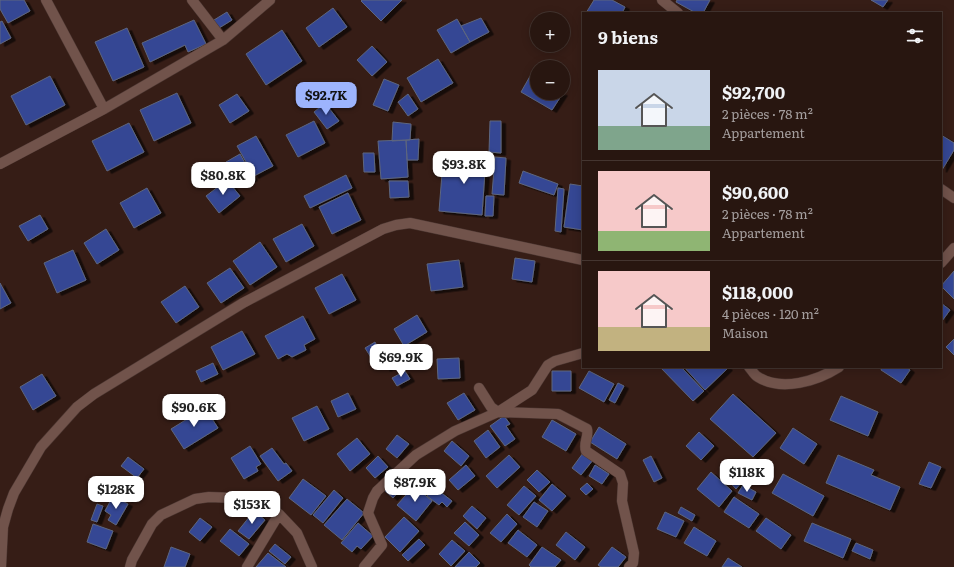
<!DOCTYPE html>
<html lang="fr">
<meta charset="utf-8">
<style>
:root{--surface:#281610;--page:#34231e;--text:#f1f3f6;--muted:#a59f9f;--line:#443530;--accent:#9db4fd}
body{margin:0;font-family:Literata,serif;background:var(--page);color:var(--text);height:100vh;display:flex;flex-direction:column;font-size:15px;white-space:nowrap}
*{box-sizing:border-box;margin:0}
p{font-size:13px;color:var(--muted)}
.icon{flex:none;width:22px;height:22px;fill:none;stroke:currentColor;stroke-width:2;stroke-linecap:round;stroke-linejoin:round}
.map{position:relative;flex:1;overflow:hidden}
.details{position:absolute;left:582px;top:12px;width:360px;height:356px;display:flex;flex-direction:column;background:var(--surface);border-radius:0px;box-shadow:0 2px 10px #0003,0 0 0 1px var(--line)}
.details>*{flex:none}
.tools{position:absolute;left:530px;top:12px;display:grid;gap:8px}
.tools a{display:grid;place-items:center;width:40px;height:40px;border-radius:50%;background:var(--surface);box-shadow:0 2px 10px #0003,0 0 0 1px var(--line);font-size:20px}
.price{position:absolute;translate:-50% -34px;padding:0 9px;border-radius:8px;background:#fff;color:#222;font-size:13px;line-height:26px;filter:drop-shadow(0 1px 2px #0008)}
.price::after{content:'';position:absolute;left:50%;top:24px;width:12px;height:9px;margin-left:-6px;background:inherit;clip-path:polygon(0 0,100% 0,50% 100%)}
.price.selected{background:var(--accent);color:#111}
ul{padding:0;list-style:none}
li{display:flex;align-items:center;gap:12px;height:100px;padding:0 16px}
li+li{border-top:1px solid var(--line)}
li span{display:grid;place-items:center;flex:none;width:112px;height:80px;border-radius:0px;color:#555}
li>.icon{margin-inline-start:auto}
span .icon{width:48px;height:48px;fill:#fffc;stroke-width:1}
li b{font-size:17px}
h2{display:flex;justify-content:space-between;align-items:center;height:48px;padding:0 16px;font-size:17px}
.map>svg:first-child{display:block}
.building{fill:#344694;stroke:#5d667f;filter:url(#shadow)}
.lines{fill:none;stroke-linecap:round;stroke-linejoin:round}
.street-casing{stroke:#4c3732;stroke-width:11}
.street{stroke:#71534b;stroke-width:10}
</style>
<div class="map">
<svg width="954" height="567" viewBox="0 0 954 567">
<defs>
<filter id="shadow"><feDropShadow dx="4.5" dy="2.5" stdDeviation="0" flood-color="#0009"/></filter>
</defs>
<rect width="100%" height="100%" fill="#361d16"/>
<path class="building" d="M0,0H24L30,11L8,23L0,9Z
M362,0H402L381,21L361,1Z
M594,0H612L625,7L622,13H586Z
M677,0H710L703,13H696L676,2Z
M871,0H888L883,7Z
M333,8L347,27L319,47L306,28Z
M227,12L232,20L219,28L214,20Z
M481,18L489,32L470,42L461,26Z
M457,19L470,42L451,53L437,30Z
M194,20L206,44L188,52L185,45L150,62L142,43Z
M2,21L11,38L0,44V22Z
M127,28L144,67L113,81L95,42Z
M282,30L302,61L266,85L246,54Z
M372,46L387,62L372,76L357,60Z
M438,59L453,83L421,102L407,78Z
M533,71L537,73V93H563L552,110L521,92Z
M50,76L65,105L26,125L11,96Z
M384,79L399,85L388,111L373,105Z
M177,93L191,123L154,141L140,110Z
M237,94L249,111L230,123L219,105Z
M408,94L418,109L408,116L398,102Z
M325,103L339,121L327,129L314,112Z
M314,121L325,143L298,157L286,135Z
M490,121H501V153L489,152Z
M393,122L411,124L410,140L392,141Z
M129,123L144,152L107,171L92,141Z
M941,135L954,143V150L942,170Z
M256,136L273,166L254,176L237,146Z
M419,139L418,160H407L406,140Z
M406,140L408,177L381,179L378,141Z
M363,153H374L375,172H364Z
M240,154L253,178L239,185L226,162Z
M451,154L486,156L482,215L439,211L442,174L450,175Z
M495,157L506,158L504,195L492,194Z
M523,171L558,184L554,195L519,183Z
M346,175L352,188L310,208L304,196Z
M227,180L240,196L219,213L206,196Z
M389,181H408L409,197L390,198Z
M570,184L583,186V230L564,227Z
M147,188L161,213L134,228L120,203Z
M558,188L564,189L561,232L555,231Z
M348,193L361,220L332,234L319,207Z
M486,196H494L493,216H485Z
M40,215L48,229L28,241L19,226Z
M302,224L314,246L286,262L273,239Z
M106,229L119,250L97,264L84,243Z
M260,242L277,267L250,285L233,261Z
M73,250L86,280L57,293L44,263Z
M515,258L535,261L532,282L512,279Z
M459,260L463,287L431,291L427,264Z
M230,268L244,288L221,303L207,283Z
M954,271V299L941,286Z
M342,274L356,300L329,314L315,288Z
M0,283L11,303L0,309Z
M185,286L199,307L176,323L161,302Z
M941,303L950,310L942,321L941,320Z
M417,315L427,332L404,346L394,329Z
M303,316L315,339L304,345L306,350L292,357L287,354L278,359L265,336Z
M242,331L255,354L223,370L211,347Z
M954,339V355L946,347Z
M375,342L384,359L375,364L365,348Z
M400,352L404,360L386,369L382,361Z
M459,358L460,378L438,379L437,359Z
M213,363L218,374L201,382L196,371Z
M660,367H681L704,391L693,401Z
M684,367H727L728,368L705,390Z
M882,367H906L910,370L901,383L881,370Z
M405,371L410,379L397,386L392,378Z
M552,371H571V391H552Z
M589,371L614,384L604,402L579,388Z
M42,374L56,396L33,410L20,387Z
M618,383L624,386L615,403L609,400Z
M348,393L356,409L338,417L331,401Z
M464,393L475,410L458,420L447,403Z
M733,394L776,433L753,457L710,419Z
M841,396L878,412L868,436L830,420Z
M317,406L329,429L304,441L292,418Z
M205,408L218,428L184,449L171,429Z
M504,416L510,424L506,426L515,439L505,446L490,426Z
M552,420L576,434L566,451L542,437Z
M599,427L626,444L617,459L590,442Z
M793,428L817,444L804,464L780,448Z
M488,430L500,447L486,458L474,441Z
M699,432L714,446L701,460L686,446Z
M397,435L409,444L397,458L386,449Z
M357,438L370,454L350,471L337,454Z
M452,441L469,456L461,466L444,451Z
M250,446L261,464L256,467L258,471L244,479L231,458Z
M272,448L284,464L286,463L292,471L278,481L260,456Z
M583,453L593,460L581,475L572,468Z
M509,455L520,467L497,488L486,476Z
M838,455L874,470L871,475L900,487L890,510L826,483Z
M378,456L388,467L375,478L366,468Z
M651,456L662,478L654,482L643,460Z
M128,457L144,469L137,478L121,466Z
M929,462L941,467L931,488L919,484Z
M466,465L475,476L458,490L449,480Z
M595,465L609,474L602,484L589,476Z
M537,470L550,482L539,492L527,480Z
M711,472L732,491L719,507L697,489Z
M730,472L741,483L736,489L725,477Z
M783,474L824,496L813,516L772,493Z
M397,476L406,484L393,498L384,490Z
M126,477L138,486L128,500L116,491Z
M303,479L326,496L311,515L289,498Z
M417,483L426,490L423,493L414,486Z
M587,483L593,489L586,495L580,489Z
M552,484L566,496L552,511L539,500Z
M743,485L756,492L752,500L738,493Z
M414,486L432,501L416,521L397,505Z
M524,486L536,496L519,515L507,505Z
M334,490L343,498L323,523L313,515Z
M431,491L436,495L439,491L452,501L447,507L442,502L439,505L427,496Z
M113,496L128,504L116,525L108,520L111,515L105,511Z
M734,497L759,514L749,528L724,512Z
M347,499L364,513L342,540L324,525Z
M534,502L548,511L537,527L523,517Z
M97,504L103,506L97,522L91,520Z
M472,506L486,518L477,529L463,516Z
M681,507L695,515L692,521L678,513Z
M254,511L265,520L249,539L238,531Z
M665,512L684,521L676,537L657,529Z
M507,514L517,524L501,542L490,533Z
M404,517L419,531L400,552L385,537Z
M200,518L212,527L200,541L189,532Z
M766,518L791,535L781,549L756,531Z
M465,522L479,535L469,546L454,533Z
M358,523L373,536L361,549L357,546L352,552L341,543Z
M812,523L851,539L843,558L804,541Z
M93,524L113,531L106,549L87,542Z
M694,527L716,541L707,556L684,543Z
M230,529L249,544L239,556L220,541Z
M518,530L537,545L527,557L508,543Z
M566,532L585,547L575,560L556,545Z
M419,539L425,545L408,561L402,555Z
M452,540L465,551L451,566L439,554Z
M856,543L873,550L870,559L852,551Z
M275,544L291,557L285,564L269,551Z
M171,547L190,554L185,567H164Z
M542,547L561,560L555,567H531L529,565Z
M612,547L626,557L618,567H601L598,565Z
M469,552L480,563L476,567H455Z
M268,553L286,567H256Z
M728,558L742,567H722Z"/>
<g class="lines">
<defs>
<path id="street" d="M46,0L104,109
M192,0L223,40
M662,0L678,13
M0,164L104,109L223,40L270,0
M941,189L954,198
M941,263L954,248
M749,367C752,370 754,375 758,377C782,392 817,381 839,367
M479,388L491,407L498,412L558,414L587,429C589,437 583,443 586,451L620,474L623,483L622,501L634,553L633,563L629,567
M1,567L3,527L8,509L14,493L41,447L77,407L94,394L243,303L383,229L396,225L410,223L583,260
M130,567L132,560L152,524L161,515L195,499L209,497L235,498L255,503L279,514L297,533L312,567
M247,567L279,514
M364,567L382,545L368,513L373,498L377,491L416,455L455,431L498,412L532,390L548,365L555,361L583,353"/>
</defs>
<use href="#street" class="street-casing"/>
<use href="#street" class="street"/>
</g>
</svg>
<div class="tools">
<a>+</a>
<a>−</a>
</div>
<b class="price selected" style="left:326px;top:116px">$92.7K</b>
<b class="price" style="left:464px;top:185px">$93.8K</b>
<b class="price" style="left:223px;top:196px">$80.8K</b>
<b class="price" style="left:401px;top:378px">$69.9K</b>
<b class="price" style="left:194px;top:428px">$90.6K</b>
<b class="price" style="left:747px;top:493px">$118K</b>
<b class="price" style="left:415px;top:503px">$87.9K</b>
<b class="price" style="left:116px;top:510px">$128K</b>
<b class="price" style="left:252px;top:525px">$153K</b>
<section class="details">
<h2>9 biens<svg class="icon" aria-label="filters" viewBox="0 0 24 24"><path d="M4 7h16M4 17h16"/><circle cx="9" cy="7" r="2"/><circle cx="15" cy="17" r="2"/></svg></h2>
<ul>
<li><span style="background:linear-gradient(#c9d6e8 70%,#7fa58c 0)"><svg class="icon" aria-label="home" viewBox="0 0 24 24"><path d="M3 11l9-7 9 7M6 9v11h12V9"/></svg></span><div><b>$92,700</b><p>2 pièces · 78 m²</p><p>Appartement</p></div></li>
<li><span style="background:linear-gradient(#f6c9c9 75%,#8fb573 0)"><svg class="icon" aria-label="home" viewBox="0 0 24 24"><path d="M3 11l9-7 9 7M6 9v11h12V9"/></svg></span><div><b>$90,600</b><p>2 pièces · 78 m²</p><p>Appartement</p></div></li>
<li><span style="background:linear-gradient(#f6c9c9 70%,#c2b280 0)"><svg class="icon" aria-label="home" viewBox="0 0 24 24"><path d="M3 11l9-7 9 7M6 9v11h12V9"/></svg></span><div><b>$118,000</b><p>4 pièces · 120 m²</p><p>Maison</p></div></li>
</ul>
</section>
</div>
